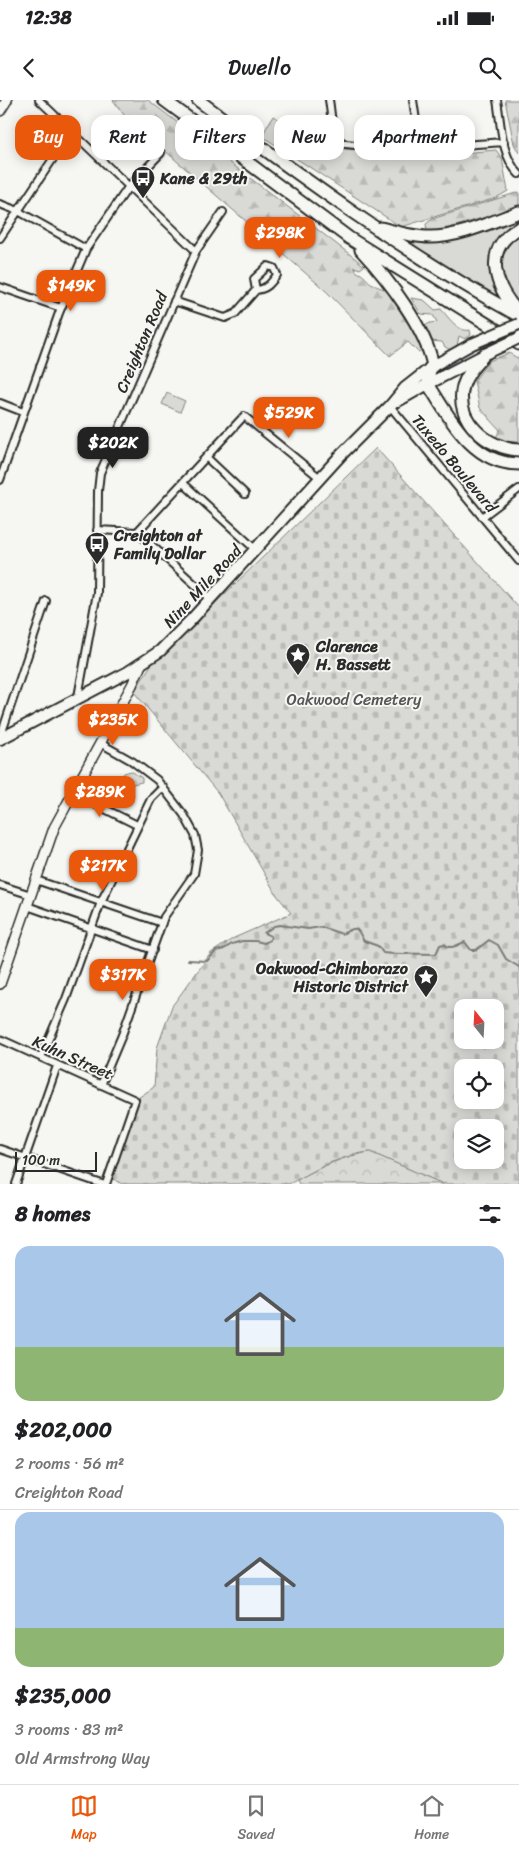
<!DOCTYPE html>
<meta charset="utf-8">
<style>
:root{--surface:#fff;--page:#f6f6f6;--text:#202124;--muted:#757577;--line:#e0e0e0;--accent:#ea580c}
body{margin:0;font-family:Sriracha,sans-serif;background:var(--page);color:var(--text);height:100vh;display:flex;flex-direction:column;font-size:19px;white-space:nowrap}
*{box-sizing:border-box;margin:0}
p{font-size:16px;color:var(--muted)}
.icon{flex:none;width:28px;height:28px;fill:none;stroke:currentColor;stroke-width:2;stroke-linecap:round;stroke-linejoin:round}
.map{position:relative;height:1084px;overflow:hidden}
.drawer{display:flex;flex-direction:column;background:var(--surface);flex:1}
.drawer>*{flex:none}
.guide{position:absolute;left:15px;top:15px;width:490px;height:45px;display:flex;gap:10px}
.needle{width:32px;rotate:342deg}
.tools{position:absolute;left:454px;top:899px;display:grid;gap:10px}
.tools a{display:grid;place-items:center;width:50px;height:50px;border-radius:10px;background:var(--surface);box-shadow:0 2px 12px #0003;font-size:25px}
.scale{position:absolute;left:15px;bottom:12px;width:82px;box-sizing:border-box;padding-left:5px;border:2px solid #2b2b2b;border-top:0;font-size:14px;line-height:18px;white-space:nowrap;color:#2b2b2b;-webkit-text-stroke:4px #f6f6f2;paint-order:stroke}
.price{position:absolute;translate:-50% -42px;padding:0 11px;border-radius:10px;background:var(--accent);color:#fff;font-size:16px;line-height:32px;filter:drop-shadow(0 1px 2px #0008)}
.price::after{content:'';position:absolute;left:50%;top:30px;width:15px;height:11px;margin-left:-8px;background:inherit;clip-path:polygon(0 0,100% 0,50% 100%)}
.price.current{background:#222;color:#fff}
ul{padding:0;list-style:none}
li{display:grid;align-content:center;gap:10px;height:265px;padding:0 15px}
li+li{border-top:1px solid var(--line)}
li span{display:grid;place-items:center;height:155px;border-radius:15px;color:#555}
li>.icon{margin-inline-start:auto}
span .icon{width:90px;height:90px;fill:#fffc;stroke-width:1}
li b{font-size:21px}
h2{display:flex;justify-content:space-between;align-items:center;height:60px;padding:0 15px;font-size:21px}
.chip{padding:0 18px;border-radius:15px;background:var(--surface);box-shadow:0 2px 12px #0003;font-size:18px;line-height:45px}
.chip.current{background:var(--accent);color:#fff}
.status{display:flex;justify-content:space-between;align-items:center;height:35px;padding:0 25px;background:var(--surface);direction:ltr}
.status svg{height:14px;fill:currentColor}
header{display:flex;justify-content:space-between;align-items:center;height:65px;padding:0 15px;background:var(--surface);font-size:22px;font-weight:600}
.menu{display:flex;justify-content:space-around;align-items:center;height:70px;border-top:1px solid var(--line);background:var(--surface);font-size:14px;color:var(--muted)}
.menu a{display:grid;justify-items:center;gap:2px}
.menu .current{color:var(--accent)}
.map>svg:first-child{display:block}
.grass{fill:#d9d9d5;stroke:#828280}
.forest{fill:url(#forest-firs);stroke:#828280}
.cemetery{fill:url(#cemetery-stones);stroke:#828280;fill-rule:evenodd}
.park{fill:url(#park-crowns);stroke:#828280}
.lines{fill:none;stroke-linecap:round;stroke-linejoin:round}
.stream{stroke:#7a7a78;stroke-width:2}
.street-casing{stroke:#2b2b2b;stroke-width:10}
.secondary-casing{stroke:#2b2b2b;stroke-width:12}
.primary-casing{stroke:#2b2b2b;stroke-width:14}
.highway-casing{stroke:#2b2b2b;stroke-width:15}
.street{stroke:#f6f6f2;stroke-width:6}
.secondary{stroke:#f6f6f2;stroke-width:9}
.primary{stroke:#f6f6f2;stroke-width:10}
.highway{stroke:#f6f6f2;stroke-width:11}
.primary-bridge-casing{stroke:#2b2b2b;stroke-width:14;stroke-linecap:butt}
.primary-bridge{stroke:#f6f6f2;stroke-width:10}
.labels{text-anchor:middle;stroke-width:4;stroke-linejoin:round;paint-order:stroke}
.poi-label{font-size:16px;font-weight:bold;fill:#2b2b2b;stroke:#f6f6f2;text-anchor:start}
.street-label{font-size:16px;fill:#2b2b2b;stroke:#f6f6f2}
.park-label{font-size:16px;fill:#565656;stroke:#f6f6f2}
</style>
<div class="status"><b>12:38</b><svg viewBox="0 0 49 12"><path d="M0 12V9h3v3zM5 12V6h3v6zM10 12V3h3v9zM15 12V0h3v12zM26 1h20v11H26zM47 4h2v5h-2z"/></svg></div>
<header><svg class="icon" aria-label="back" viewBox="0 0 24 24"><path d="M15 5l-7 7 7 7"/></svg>Dwello<svg class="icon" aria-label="search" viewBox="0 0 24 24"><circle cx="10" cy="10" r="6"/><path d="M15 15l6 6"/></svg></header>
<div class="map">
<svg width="519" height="1084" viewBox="0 0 519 1084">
<defs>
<pattern id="forest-firs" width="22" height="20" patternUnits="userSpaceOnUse" patternTransform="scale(1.25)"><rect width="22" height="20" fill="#d9d9d5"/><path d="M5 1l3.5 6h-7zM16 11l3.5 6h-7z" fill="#babab7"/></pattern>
<pattern id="cemetery-stones" width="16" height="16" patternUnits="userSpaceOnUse" patternTransform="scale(1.25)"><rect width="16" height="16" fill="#d9d9d5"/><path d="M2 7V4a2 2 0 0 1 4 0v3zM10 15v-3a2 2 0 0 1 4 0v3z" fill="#babab7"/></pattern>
<pattern id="park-crowns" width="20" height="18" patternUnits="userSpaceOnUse" patternTransform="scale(1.25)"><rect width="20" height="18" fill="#d9d9d5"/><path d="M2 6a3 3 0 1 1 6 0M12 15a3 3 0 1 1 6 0" fill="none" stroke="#babab7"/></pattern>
</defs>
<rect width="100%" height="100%" fill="#f6f6f2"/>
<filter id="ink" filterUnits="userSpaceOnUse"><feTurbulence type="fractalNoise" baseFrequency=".02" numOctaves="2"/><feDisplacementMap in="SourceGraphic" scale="10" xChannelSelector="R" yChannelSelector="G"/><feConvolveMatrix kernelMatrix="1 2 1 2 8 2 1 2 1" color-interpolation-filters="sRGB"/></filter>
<g filter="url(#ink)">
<path class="grass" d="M519,116V123C514,126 508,130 503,134C483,151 490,179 500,199L408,142L413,139Z
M519,133V204L499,176C502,155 501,146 519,133Z
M411,198L424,200L435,210L441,209C448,217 459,233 470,230L471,235L465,239L459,236L457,246L451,250L445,247L442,242L430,241L423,227L430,223L437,222L433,215L421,214Z
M167,293L185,301L180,312L162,304Z"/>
<path class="forest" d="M113,0H148L356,159L364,166L360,169L354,167L357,172C365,175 367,181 374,185C381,189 382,186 389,194L425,249L418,252L408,242L390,256L326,191L124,15Z
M505,0H519V53L514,44Z
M273,16L329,48L419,53L460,50L462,53L496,50L502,58L508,91L496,98L401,127L262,36Z
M519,92V107L442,130L427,131L426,124L432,119Z
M509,253L519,259V341L516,343L495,339L500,330L480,308L474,281L489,261Z"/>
<path class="cemetery" d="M376,348L519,508V1084H443L370,1052L355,1054L329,1063L289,1084H122L113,1079L135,1000L154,987L157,948L172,906L211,853L234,838L291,813L276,794L218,693L134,592L151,565ZM462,908H495V940H462ZM462,968H495V1000H462ZM462,1028H495V1060H462Z"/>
<path class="park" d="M131,671L142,678V682L123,686L120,680L124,673Z
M370,1052L443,1084H299L297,1080C321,1067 343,1056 370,1052Z"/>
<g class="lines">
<path class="stream" d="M188,860L207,861L216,851L224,849L232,844L242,841H256L264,843L270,840L271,836L264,833L274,826L280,825L308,829L321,827L342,834C359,825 356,828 364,841L378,846L383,853C400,855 418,853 436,854L440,845L444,844C450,851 458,844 465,842L471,850H476L489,840L498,845L506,859L519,867"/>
<defs>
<path id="street" d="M39,0L196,151
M329,0C332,15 330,38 346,44C401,51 450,46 504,42
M413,0L420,48
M497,0C501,23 501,57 519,74
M0,104L18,111L86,149
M0,138L71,32
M0,187L61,208
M174,201L225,218L235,214L256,190C267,189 271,183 277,175L274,168L268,166L254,179L256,190
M0,303L23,312
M390,306L519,461
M206,357L245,394
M0,380L59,213L86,149L129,86L161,53
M183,383L256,450
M482,417L519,389
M97,430L137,432L211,499
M137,432L244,316L320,378
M78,597L97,493L98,391L100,373L196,151L223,112
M0,638L46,501
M100,643L132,661L157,680L184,715L195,735L198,750L194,774L164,817L122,935L101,985
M73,693L137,725
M36,780L162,823
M0,785L31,795
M27,806L153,850
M0,939L135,1000L106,1084
M41,957L66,899L101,802L151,699L163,687
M0,1049L102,1084
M16,1084L57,966"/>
<path id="secondary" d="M0,11L7,0
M0,884L54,728L132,585L141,565"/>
<path id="primary" d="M398,301L428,284L484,255
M0,639L128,572L160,551L191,520L341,355L390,306L405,288L433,266L472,244"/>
<path id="highway" d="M164,0L349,138L519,244
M198,0C301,77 406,154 519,216
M381,128C397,132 413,137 430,137C460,137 491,122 519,112
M519,128C481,149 495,188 519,213
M361,150C387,178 426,228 433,266
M485,254C476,264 467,273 463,286C454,320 488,349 519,350
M430,268L428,284C450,318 472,364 519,364"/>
</defs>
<use href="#street" class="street-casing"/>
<use href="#secondary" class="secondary-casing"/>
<use href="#primary" class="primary-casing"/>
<use href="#highway" class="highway-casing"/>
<use href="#street" class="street"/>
<use href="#secondary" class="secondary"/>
<use href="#primary" class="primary"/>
<use href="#highway" class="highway"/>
<defs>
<path id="primary-bridge" d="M472,244L519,224
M485,254L519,238"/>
</defs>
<use href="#primary-bridge" class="primary-bridge-casing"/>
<use href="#primary-bridge" class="primary-bridge"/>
</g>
</g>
<defs>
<symbol id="bus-pin" viewBox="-11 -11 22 30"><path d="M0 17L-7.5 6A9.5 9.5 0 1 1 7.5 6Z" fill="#2b2b2b" stroke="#f6f6f2"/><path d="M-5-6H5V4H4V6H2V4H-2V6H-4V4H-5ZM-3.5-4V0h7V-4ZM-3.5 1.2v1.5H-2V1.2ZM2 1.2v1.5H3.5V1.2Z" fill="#fff"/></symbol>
<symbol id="sight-pin" viewBox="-11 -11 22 30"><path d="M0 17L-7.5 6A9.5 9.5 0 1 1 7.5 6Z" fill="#2b2b2b" stroke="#f6f6f2"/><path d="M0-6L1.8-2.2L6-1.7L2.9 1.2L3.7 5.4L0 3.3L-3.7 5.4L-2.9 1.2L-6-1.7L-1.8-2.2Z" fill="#fff"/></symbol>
</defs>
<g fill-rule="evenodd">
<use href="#bus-pin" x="129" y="64" width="28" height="38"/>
<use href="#bus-pin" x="83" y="430" width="28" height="38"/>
<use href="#sight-pin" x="284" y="541" width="28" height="38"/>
<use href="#sight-pin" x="412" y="863" width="28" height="38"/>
</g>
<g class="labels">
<g class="poi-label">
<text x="160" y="84">Kane &amp; 29th</text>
<text x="114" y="441">Creighton at<tspan x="114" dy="18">Family Dollar</tspan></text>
<text x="316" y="552">Clarence<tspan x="316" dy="18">H. Bassett</tspan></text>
<text x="408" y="874" text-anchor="end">Oakwood-Chimborazo<tspan x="408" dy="18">Historic District</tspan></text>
</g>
<g class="street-label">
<text transform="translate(141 242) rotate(-67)" y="6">Creighton Road</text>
<text transform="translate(455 363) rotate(50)" y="6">Tuxedo Boulevard</text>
<text transform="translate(202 486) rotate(-47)" y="6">Nine Mile Road</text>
<text transform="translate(73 957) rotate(24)" y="6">Kuhn Street</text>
</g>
<g class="park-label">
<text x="354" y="605">Oakwood Cemetery</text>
</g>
</g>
</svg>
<div class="tools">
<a><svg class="needle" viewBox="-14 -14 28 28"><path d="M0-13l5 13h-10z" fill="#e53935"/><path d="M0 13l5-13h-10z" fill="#757577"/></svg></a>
<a><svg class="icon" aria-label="locate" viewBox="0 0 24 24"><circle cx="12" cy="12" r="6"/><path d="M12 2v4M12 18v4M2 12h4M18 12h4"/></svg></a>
<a><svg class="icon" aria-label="layers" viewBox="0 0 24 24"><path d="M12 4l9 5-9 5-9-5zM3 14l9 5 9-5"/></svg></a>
</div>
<div class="scale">100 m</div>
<b class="price" style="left:280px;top:159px">$298K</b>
<b class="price" style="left:71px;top:212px">$149K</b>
<b class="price" style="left:289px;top:339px">$529K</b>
<b class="price current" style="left:113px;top:369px">$202K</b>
<b class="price" style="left:113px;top:646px">$235K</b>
<b class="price" style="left:100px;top:718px">$289K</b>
<b class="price" style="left:103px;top:792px">$217K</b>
<b class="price" style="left:123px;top:901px">$317K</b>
<div class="guide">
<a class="chip current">Buy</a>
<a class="chip">Rent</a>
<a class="chip">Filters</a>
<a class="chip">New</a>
<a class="chip">Apartment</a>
</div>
</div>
<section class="drawer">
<h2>8 homes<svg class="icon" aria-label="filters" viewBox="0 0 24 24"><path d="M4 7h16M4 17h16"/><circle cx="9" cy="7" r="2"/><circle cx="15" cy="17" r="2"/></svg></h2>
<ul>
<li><span style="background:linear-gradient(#a9c7e8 65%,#8fb573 0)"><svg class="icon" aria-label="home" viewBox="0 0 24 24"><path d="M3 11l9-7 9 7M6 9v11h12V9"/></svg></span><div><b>$202,000</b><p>2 rooms · 56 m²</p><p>Creighton Road</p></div></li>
<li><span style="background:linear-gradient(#a9c7e8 75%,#8fb573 0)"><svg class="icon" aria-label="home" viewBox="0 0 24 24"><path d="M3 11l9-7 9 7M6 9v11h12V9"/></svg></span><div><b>$235,000</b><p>3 rooms · 83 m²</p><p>Old Armstrong Way</p></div></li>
</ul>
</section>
<nav class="menu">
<a class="current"><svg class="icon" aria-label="map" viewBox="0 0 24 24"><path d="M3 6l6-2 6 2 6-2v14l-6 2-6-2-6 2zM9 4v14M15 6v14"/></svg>Map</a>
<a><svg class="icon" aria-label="saved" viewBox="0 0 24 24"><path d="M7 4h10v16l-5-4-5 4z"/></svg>Saved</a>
<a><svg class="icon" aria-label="home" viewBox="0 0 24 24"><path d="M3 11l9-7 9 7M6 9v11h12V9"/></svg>Home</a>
</nav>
